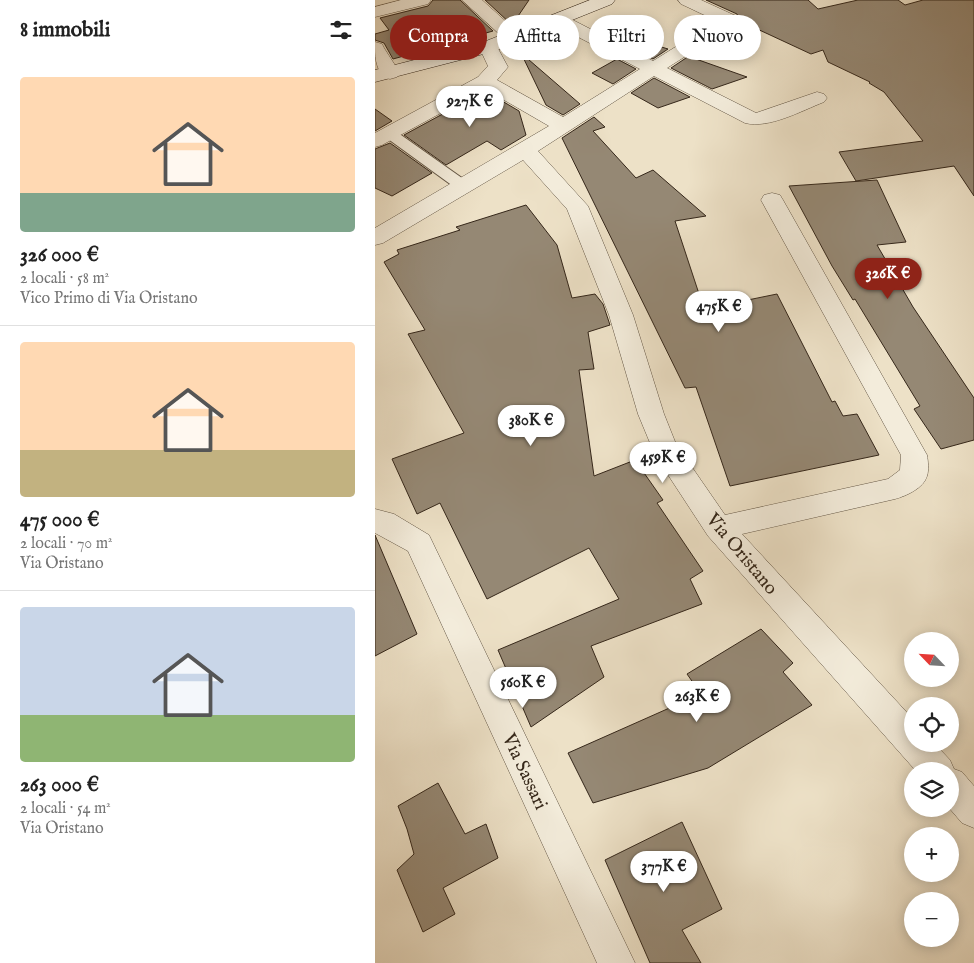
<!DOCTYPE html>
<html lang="it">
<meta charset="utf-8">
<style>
:root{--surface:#fff;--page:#f2f2f2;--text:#222;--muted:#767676;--line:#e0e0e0;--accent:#8f2418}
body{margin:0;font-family:"IM FELL English",serif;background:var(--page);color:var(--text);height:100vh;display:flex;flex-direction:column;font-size:19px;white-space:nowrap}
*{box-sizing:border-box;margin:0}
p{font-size:16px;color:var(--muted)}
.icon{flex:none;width:28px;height:28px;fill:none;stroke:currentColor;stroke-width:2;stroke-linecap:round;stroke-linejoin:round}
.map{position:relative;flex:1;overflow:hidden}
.details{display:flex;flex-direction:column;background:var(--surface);width:375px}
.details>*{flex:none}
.top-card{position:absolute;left:15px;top:15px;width:475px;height:45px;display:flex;gap:10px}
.needle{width:32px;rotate:295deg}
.fabs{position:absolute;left:529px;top:632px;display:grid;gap:10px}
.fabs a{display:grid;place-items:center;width:55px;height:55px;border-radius:50%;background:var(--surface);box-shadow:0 2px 12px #0003;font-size:25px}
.price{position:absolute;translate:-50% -42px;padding:0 11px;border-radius:18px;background:#fff;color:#222;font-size:16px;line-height:32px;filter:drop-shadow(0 1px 2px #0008)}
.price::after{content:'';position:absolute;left:50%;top:30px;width:15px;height:11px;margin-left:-8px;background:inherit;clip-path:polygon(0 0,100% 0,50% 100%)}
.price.current{background:var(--accent);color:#fff}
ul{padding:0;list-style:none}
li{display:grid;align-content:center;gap:10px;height:265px;padding:0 20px}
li+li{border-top:1px solid var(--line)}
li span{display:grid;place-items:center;height:155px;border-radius:5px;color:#555}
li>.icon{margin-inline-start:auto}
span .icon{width:90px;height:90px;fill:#fffc;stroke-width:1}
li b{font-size:21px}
h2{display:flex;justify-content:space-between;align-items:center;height:60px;padding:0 20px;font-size:21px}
.pill{padding:0 18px;border-radius:22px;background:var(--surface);box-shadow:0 2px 12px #0003;font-size:18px;line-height:45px}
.pill.current{background:var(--accent);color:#fff}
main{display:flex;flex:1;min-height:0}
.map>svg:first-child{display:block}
.building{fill:#958874;stroke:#35271a}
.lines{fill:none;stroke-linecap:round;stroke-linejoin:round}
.lane-casing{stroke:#635645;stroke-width:2}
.street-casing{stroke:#635645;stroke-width:1}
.secondary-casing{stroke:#35271a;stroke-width:1}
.lane{fill:#f3ecdb;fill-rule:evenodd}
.street{fill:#f3ecdb;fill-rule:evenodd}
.secondary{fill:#f3ecdb;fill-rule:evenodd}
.labels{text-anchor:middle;stroke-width:4;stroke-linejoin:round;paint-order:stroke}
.street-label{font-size:19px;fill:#35271a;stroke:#f3ecdb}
</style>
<main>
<section class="details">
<h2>8 immobili<svg class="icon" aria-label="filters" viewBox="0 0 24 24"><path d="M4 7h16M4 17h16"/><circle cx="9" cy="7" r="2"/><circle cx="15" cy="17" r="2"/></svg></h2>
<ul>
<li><span style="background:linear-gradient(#ffd9b3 75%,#7fa58c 0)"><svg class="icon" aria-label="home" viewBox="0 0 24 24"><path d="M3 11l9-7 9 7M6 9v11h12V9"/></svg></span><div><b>326 000 €</b><p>2 locali · 58 m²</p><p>Vico Primo di Via Oristano</p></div></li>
<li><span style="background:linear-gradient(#ffd9b3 70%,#c2b280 0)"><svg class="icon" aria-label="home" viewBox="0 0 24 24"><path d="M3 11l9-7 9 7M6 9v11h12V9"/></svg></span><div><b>475 000 €</b><p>2 locali · 70 m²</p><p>Via Oristano</p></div></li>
<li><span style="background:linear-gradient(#c9d6e8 70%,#8fb573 0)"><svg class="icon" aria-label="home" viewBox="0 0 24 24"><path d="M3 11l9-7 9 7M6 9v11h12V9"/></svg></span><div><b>263 000 €</b><p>2 locali · 54 m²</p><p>Via Oristano</p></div></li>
</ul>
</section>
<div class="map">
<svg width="599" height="963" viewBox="0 0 599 963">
<rect width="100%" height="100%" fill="#ede1c7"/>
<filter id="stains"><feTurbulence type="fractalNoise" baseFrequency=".004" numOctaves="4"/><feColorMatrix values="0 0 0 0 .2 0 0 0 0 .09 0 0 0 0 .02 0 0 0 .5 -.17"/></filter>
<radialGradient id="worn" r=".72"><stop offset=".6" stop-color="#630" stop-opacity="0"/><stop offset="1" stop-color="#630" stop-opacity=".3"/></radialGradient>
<path class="building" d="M58,0H85L118,31L18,59L9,43L0,40V34L14,30L5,18L53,6Z
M110,0H154L137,25Z
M331,0H433L443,9L483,0H523L530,5L548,0H599V196L579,166L481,181L464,152L548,141L509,92L494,83L495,82L453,62L448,50L436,54L365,21L362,14Z
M271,45L276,47L280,45L293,49L278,59L261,50Z
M146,53L205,104L188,115L171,105Z
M314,56L318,58L372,77L337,89L296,68Z
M242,59L261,69L238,84L217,73Z
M279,78L315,97L283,108L256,93Z
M110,91L144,111L151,135L126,150L112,141L71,165L29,135Z
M0,109L17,121L0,131Z
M219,117L230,127L218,131L261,178L278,170L331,216L300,221L329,309L402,294L457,402L460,401L468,416L482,414L504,455L355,486L321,387L310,388L187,138Z
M15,143L57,173L17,196L0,188V149Z
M502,180L531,242L502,245L538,307L599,398V440L566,449L539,409L545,406L480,299L478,300L457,266L414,186Z
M151,205L182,245L197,298L220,294L228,304L235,325L213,332L219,369L204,370L219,476L260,460L288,500L282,503L328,571L315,579L327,604L216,646L229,677L156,727L123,650L244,599L214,548L112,599L65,503L42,514L17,459L89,433L33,334L50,330L9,262L24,254L22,250L85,230L81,227Z
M0,535L42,634L0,656Z
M386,629L418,663L408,672L437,705L333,768L218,803L193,753L326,694L312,674Z
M63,783L90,834L111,824L123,858L68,888L80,914L48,932L22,870L39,854L32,829L23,806Z
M307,822L347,909L307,930L326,963H275L230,860Z"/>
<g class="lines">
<defs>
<path id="lane" d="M14,129L19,130L94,183L96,186L94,189H82L9,136L7,133L9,130Z"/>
<path id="street" d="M26,0H56L53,4L0,17V7Z
M87,0H107L148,37L146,41L139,43L132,41Z
M303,0H326L361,16L364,20L361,24L292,68L381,113L442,92L449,94L452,98L449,102C426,111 394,129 370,123L279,76L163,151L213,206L258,315L289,414L301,444L350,515L513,479L525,470L526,455L386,200L389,195L397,193L405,195L408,200L552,455C553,461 554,470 552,476C549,488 531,496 520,499L367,534L538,719V744H560L575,760L579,769L587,772L599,786V828L587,823L575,809V771H541L333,536L280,455L263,414L234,315L192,209L148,160L8,243L0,245V228L174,126L110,89L7,145L0,147V133L103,77L113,66L104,47L106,43L113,41L120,43L133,67L122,80L188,117L265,69L178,24L175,20L178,16L184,15L190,16L278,61L342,21L306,4Z
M0,42L7,44L9,48L25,73L22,77L15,79L8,77C0,65 0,57 0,42Z
M0,509L19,514L54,535L260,963H222L33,551L0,533Z"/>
<path id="secondary" d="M215,0H240L237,4L120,51L0,82V70L106,43Z"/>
</defs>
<use href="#lane" class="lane-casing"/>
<use href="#street" class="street-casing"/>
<use href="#secondary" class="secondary-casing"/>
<use href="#lane" class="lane"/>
<use href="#street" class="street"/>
<use href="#secondary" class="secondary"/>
</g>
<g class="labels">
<g class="street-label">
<text transform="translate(368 553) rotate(50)" y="7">Via Oristano</text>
<text transform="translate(151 771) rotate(65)" y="7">Via Sassari</text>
</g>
</g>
<rect width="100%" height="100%" filter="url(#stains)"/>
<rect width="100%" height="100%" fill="url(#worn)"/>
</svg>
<div class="fabs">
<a><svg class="needle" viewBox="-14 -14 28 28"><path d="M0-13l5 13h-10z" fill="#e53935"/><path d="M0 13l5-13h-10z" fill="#767676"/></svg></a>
<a><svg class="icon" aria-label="locate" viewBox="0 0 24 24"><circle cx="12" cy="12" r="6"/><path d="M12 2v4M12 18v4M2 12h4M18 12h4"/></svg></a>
<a><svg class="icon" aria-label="layers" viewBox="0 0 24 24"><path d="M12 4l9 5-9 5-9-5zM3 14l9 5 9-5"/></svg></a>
<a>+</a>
<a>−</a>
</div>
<b class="price" style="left:95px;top:128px">927K €</b>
<b class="price current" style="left:513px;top:300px">326K €</b>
<b class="price" style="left:344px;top:333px">475K €</b>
<b class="price" style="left:156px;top:447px">380K €</b>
<b class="price" style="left:288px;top:484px">459K €</b>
<b class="price" style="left:148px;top:709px">560K €</b>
<b class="price" style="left:322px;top:723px">263K €</b>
<b class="price" style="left:289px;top:893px">377K €</b>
<div class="top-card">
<a class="pill current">Compra</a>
<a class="pill">Affitta</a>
<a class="pill">Filtri</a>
<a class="pill">Nuovo</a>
</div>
</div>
</main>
